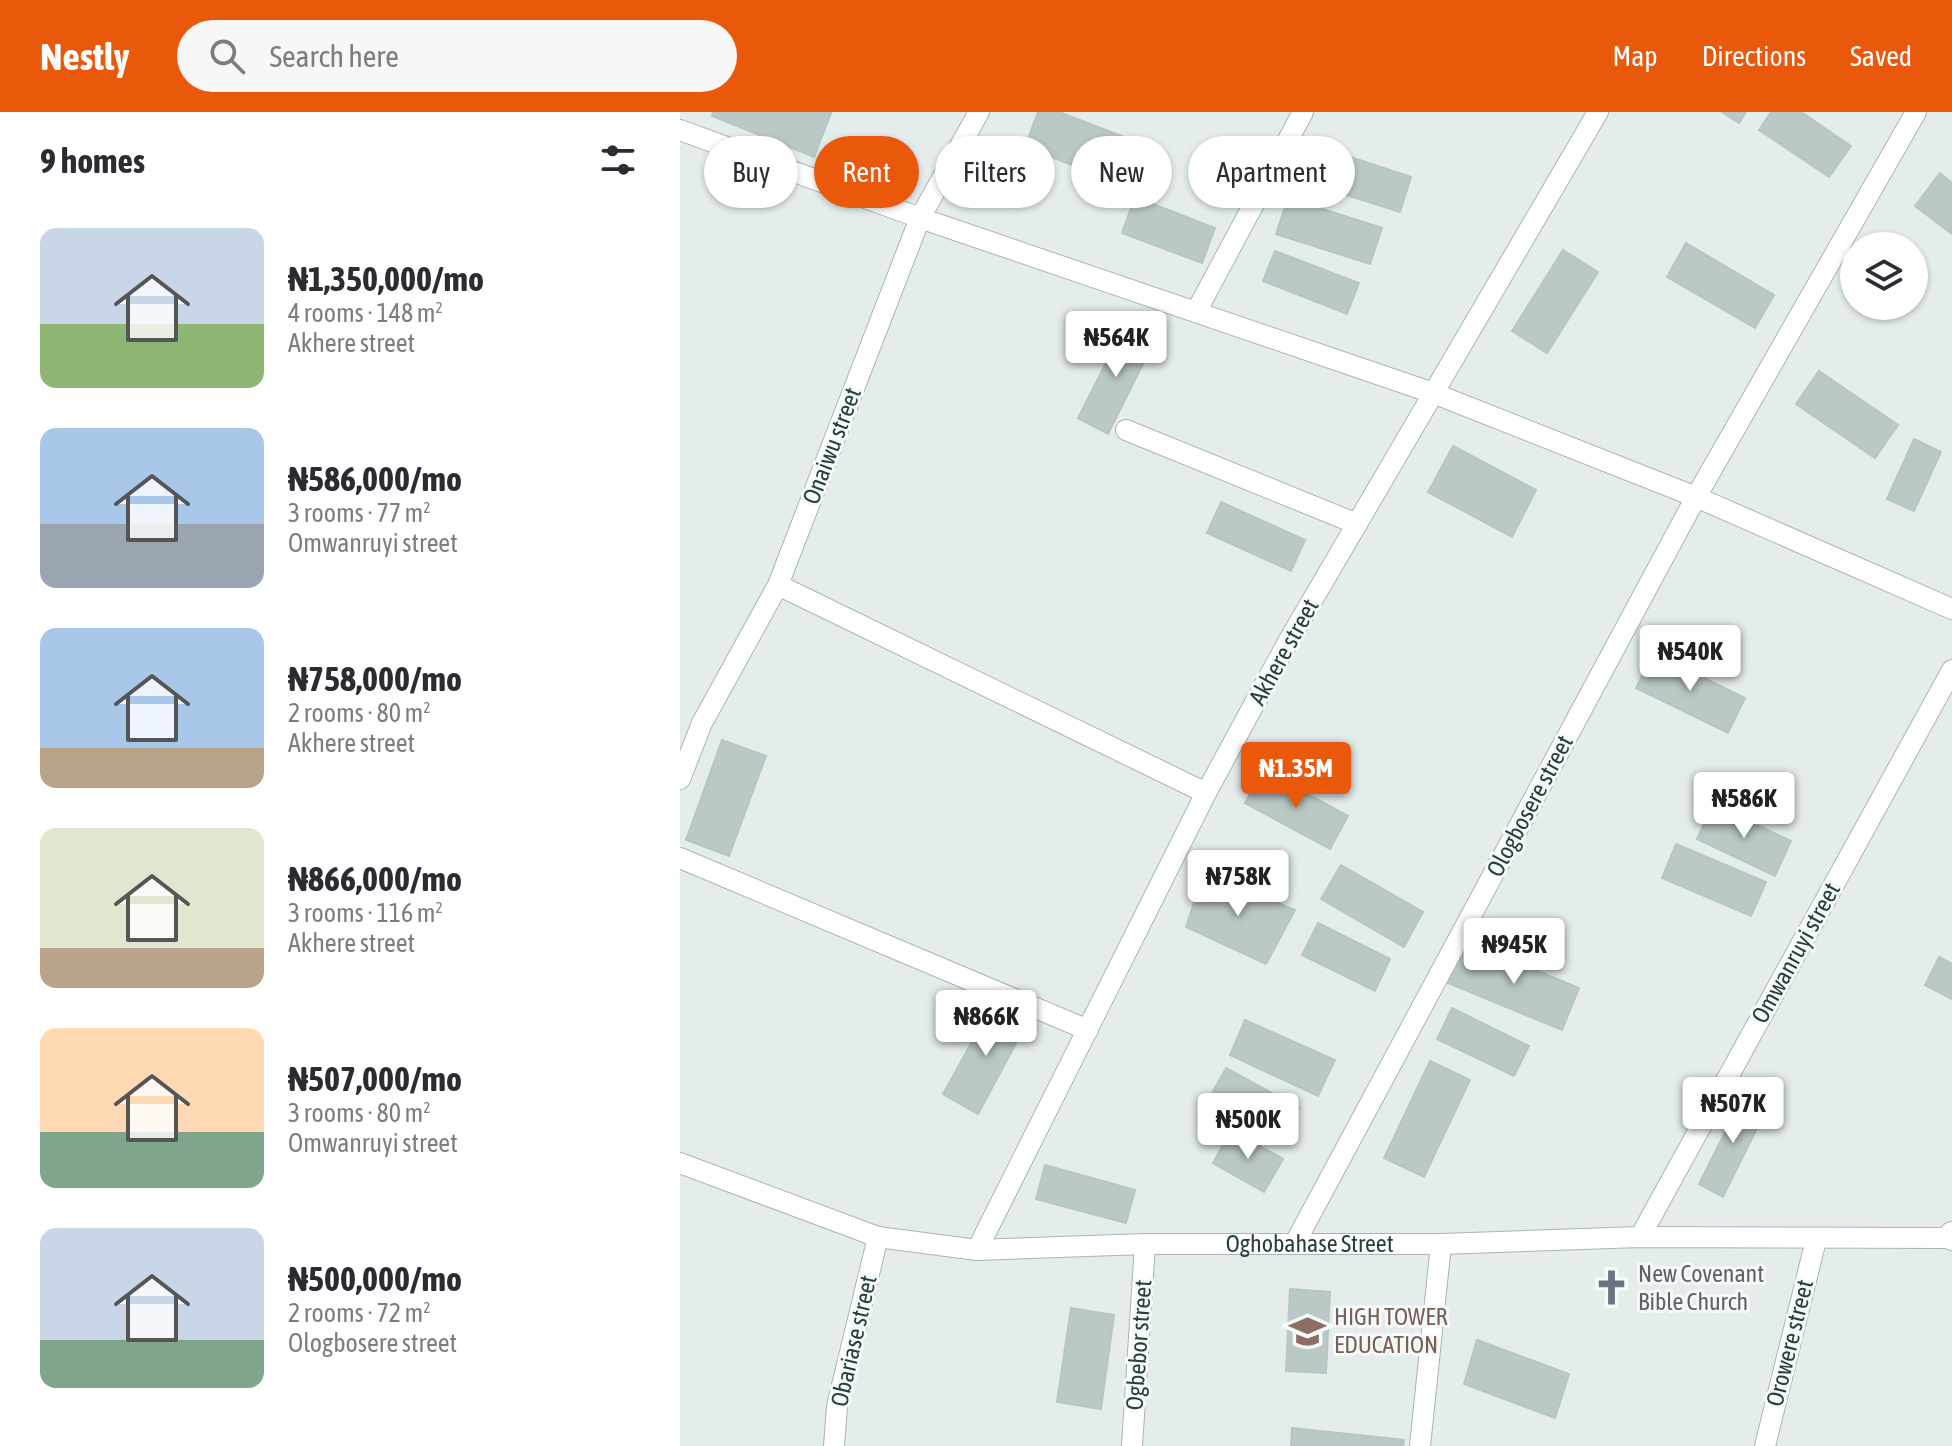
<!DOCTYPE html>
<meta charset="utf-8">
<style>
:root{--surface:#fff;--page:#f7f7f7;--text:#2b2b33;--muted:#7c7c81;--accent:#ea580c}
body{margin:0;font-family:"Asap Condensed",sans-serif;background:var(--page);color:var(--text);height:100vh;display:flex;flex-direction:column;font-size:30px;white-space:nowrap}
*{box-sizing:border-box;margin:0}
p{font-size:26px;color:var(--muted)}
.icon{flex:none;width:44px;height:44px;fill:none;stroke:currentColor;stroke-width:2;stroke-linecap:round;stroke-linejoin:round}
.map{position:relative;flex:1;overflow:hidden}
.details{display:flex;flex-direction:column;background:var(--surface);width:680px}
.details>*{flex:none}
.banner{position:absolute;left:24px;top:24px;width:760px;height:72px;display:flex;gap:16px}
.tools{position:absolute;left:1160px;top:120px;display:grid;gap:16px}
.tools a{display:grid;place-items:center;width:88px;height:88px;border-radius:50%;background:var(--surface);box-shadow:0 2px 6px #0004;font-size:40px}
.price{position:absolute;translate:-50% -68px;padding:0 18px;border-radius:8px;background:#fff;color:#222;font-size:26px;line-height:52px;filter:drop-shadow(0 2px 4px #0008)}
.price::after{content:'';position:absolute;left:50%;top:48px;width:24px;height:18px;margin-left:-12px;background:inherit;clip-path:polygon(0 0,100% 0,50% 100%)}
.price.current{background:var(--accent);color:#fff}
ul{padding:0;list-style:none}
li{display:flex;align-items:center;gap:24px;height:200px;padding:0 40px}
li span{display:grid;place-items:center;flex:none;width:224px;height:160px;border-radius:16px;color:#555}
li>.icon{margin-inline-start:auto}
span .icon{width:96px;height:96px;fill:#fffc;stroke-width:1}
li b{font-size:34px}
h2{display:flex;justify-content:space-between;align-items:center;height:96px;padding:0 40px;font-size:34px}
.pill{padding:0 28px;border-radius:36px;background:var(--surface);box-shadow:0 2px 6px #0004;font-size:28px;line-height:72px}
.pill.current{background:var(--accent);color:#fff}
header{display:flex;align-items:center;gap:48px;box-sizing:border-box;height:112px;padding:0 40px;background:var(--accent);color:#fff}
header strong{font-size:38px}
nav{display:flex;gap:44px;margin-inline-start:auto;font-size:28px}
.search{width:560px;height:72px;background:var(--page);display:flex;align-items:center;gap:20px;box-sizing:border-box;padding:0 28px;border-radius:44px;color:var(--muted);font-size:30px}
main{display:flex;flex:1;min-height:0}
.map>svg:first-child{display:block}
.building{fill:#bac8c6;stroke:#b7c6c4;stroke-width:2}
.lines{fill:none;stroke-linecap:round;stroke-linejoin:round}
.minor-casing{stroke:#a8b5b4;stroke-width:22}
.tertiary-casing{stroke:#a8b5b4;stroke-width:26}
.minor{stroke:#fff;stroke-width:20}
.tertiary{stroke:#fff;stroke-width:24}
.labels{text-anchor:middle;stroke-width:6;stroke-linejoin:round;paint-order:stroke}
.street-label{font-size:24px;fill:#253e3e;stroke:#f5faf9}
.worship-label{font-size:24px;fill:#5b616d;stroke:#f5faf9;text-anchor:start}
.education-label{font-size:24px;fill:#785e54;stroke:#f5faf9;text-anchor:start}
</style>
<header>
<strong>Nestly</strong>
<div class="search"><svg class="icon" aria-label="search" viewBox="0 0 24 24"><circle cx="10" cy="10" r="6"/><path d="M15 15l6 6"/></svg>Search here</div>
<nav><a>Map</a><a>Directions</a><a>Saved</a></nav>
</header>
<main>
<section class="details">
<h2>9 homes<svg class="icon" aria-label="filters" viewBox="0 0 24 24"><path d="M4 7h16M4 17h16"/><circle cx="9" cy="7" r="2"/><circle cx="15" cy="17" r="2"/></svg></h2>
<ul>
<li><span style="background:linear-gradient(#c9d6e8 60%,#8fb573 0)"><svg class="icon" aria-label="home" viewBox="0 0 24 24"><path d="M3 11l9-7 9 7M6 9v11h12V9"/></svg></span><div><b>₦1,350,000/mo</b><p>4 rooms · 148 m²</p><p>Akhere street</p></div></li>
<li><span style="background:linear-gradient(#a9c7e8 60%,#9aa5b1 0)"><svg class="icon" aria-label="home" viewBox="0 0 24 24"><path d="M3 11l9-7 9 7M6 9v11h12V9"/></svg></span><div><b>₦586,000/mo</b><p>3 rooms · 77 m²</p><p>Omwanruyi street</p></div></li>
<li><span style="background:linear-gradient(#a9c7e8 75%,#b9a48a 0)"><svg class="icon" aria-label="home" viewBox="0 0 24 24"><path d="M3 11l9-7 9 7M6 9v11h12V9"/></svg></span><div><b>₦758,000/mo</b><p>2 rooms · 80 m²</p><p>Akhere street</p></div></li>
<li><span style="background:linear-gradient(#dfe7d0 75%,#b9a48a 0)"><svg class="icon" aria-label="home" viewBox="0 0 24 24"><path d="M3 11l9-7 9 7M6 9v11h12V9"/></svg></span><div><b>₦866,000/mo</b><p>3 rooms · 116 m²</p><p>Akhere street</p></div></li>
<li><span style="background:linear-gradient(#ffd9b3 65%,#7fa58c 0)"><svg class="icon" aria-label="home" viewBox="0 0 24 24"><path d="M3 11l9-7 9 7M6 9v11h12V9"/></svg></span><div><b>₦507,000/mo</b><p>3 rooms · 80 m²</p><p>Omwanruyi street</p></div></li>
<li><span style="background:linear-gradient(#c9d6e8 70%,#7fa58c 0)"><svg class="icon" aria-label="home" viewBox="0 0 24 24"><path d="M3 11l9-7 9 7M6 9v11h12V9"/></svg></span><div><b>₦500,000/mo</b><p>2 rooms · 72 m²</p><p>Ologbosere street</p></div></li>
</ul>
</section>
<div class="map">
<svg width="1272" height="1334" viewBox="0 0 1272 1334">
<rect width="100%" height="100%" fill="#e5edec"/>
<path class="building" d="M33,0H147L151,1L134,45L32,4Z
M358,0H379L447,26L431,68L345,35Z
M1042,0H1066L1059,11Z
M1091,0H1121L1171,34L1149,65L1079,18Z
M643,36L731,65L720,100L632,72Z
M1260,61L1272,71V122L1235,94Z
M455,85L535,116L522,151L442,121Z
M608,86L702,116L690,152L596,122Z
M1006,131L1094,183L1075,216L987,165Z
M883,138L918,160L867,241L832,219Z
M595,139L679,171L667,202L583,169Z
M445,213L475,228L428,322L398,306Z
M1139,259L1218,313L1195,346L1116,292Z
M1234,327L1261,340L1234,399L1207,387Z
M773,334L856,378L832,425L748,380Z
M541,390L625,428L611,459L527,421Z
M973,541L1065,586L1048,621L956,576Z
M42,628L86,644L49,744L6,728Z
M583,658L668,704L650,737L565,691Z
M1033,692L1111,729L1095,764L1017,727Z
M996,732L1086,770L1071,804L982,766Z
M661,753L743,800L724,835L641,787Z
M524,760L615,798L586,852L506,815Z
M638,811L710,847L695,879L622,843Z
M785,829L899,876L882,918L768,871Z
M1259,845L1272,852V887L1245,873Z
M314,890L348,909L298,1002L263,982Z
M772,896L849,934L834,964L757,927Z
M565,908L655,948L638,984L550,943Z
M750,949L790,968L744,1065L704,1046Z
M546,956L619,996L602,1029L528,988Z
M1064,982L1088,994L1043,1085L1019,1072Z
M551,1018L603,1047L584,1080L533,1051Z
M365,1053L455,1078L446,1111L356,1087Z
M610,1177L650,1180L646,1261L606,1259Z
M391,1196L434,1203L421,1297L377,1290Z
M797,1228L889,1262L875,1306L784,1272Z
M612,1316L724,1328L723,1334H611Z"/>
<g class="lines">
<defs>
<g id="minor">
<path d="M0,18L240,106L753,281L1016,385L1272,497"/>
<path d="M516,200L623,0"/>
<path d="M446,318L677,412"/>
<path d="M98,473L526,681"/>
<path d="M0,667L22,611L98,473L240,106L299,0"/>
<path d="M0,746L408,918"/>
<path id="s1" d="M0,1051L198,1125L297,1138L465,1132H761L960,1125L1270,1126"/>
<path d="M960,1125L1272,558"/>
<path d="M615,1131L1016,385L1236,0"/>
<path d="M297,1138L526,681L609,528L918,0"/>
<path d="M154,1334L157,1294L198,1125"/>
<path d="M452,1334L465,1132"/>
<path d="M740,1334L761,1132"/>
<path d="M1085,1334L1136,1128"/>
</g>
<path id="tertiary" d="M1272,1122V1126"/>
</defs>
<use href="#minor" class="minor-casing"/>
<use href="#tertiary" class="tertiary-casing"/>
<use href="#minor" class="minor"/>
<use href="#tertiary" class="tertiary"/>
</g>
<defs>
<symbol id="church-bare" viewBox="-9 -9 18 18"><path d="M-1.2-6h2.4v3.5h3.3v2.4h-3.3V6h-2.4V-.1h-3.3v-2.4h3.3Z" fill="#6b7280" stroke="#f5faf9" stroke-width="2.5" paint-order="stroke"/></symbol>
<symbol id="school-bare" viewBox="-9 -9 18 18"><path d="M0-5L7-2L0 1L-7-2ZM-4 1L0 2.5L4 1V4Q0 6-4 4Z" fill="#8d6e63" stroke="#f5faf9" stroke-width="2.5" paint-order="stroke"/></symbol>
</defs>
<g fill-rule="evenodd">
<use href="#church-bare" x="906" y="1150" width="51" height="51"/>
<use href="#school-bare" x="602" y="1194" width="51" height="51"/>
</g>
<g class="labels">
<g class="street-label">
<text transform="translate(152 334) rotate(-69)" y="8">Onaiwu street</text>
<text transform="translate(604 540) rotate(-61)" y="8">Akhere street</text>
<text transform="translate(850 694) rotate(-62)" y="8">Ologbosere street</text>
<text transform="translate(1116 841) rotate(-61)" y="8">Omwanruyi street</text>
<text dy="8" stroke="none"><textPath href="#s1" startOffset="644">Oghobahase Street</textPath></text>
<text transform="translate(174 1229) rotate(-77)" y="8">Obariase street</text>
<text transform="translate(1110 1231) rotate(-76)" y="8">Orowere street</text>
<text transform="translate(459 1233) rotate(-86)" y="8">Ogbebor street</text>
</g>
<g class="worship-label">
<text x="958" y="1170">New Covenant<tspan x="958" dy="28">Bible Church</tspan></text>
</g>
<g class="education-label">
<text x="654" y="1213">HIGH TOWER<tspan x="654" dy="28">EDUCATION</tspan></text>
</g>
</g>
</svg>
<div class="tools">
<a><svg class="icon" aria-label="layers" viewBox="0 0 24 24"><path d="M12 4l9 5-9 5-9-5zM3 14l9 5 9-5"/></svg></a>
</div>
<b class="price" style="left:436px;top:267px">₦564K</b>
<b class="price" style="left:1010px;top:581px">₦540K</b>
<b class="price current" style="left:616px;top:698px">₦1.35M</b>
<b class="price" style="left:1064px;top:728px">₦586K</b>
<b class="price" style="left:558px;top:806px">₦758K</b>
<b class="price" style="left:834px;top:874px">₦945K</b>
<b class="price" style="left:306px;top:946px">₦866K</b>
<b class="price" style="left:1053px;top:1033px">₦507K</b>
<b class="price" style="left:568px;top:1049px">₦500K</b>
<div class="banner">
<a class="pill">Buy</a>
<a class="pill current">Rent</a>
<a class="pill">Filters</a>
<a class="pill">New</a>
<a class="pill">Apartment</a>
</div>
</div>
</main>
